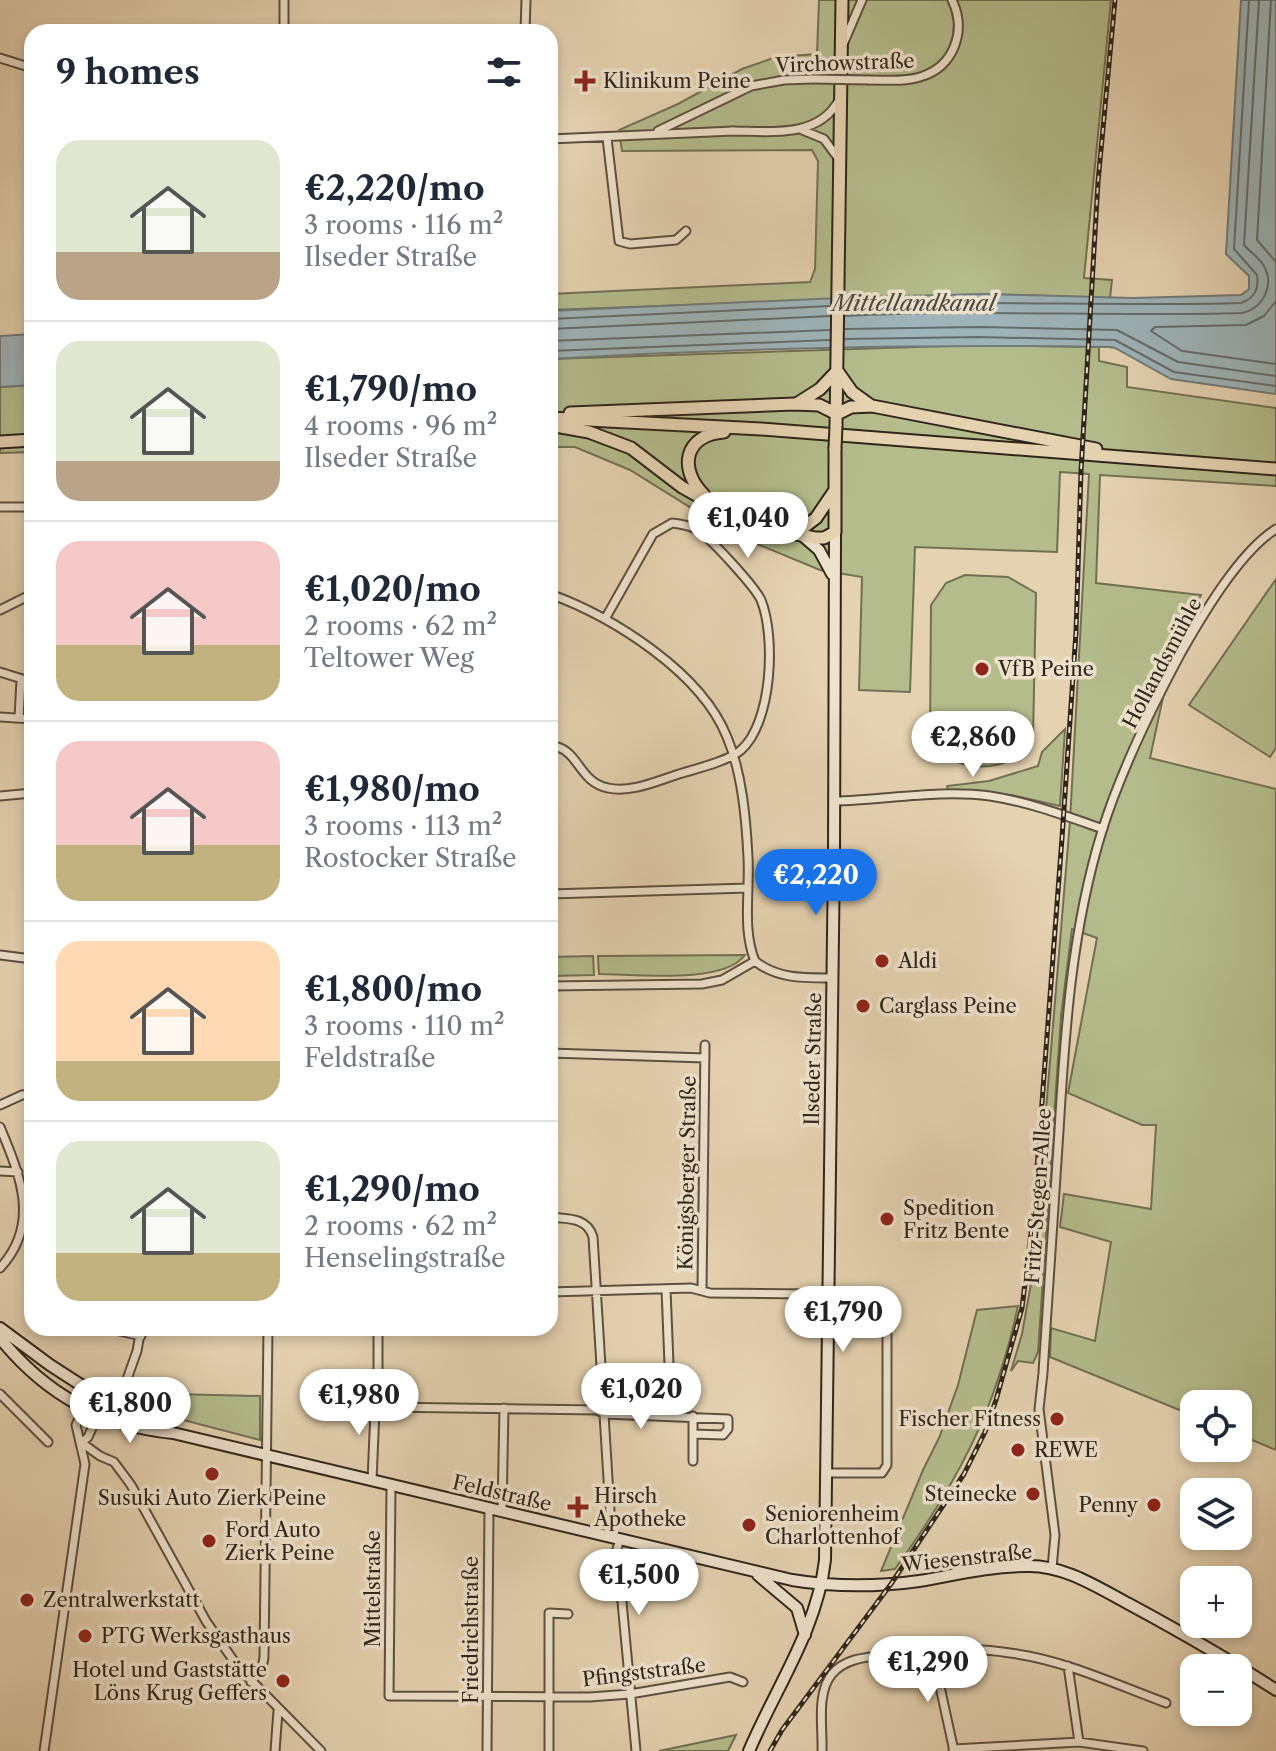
<!DOCTYPE html>
<meta charset="utf-8">
<style>
:root{--surface:#fff;--page:#f2f2f3;--text:#1f2937;--muted:#747a83;--line:#e0e1e3;--accent:#1a73e8}
body{margin:0;font-family:"Libre Caslon Text",serif;background:var(--page);color:var(--text);height:100vh;display:flex;flex-direction:column;font-size:30px;white-space:nowrap}
*{box-sizing:border-box;margin:0}
p{font-size:26px;color:var(--muted)}
.icon{flex:none;width:44px;height:44px;fill:none;stroke:currentColor;stroke-width:2;stroke-linecap:round;stroke-linejoin:round}
.map{position:relative;flex:1;overflow:hidden}
.sheet{position:absolute;left:24px;top:24px;width:534px;height:1312px;display:flex;flex-direction:column;background:var(--surface);border-radius:24px;box-shadow:0 4px 12px #0003}
.sheet>*{flex:none}
.buttons{position:absolute;left:1180px;top:1390px;display:grid;gap:16px}
.buttons a{display:grid;place-items:center;width:72px;height:72px;border-radius:16px;background:var(--surface);box-shadow:0 4px 12px #0003;font-size:40px}
.price{position:absolute;translate:-50% -68px;padding:0 18px;border-radius:28px;background:#fff;color:#222;font-size:26px;line-height:52px;filter:drop-shadow(0 2px 4px #0008)}
.price::after{content:'';position:absolute;left:50%;top:48px;width:24px;height:18px;margin-left:-12px;background:inherit;clip-path:polygon(0 0,100% 0,50% 100%)}
.price.current{background:var(--accent);color:#fff}
ul{padding:0;list-style:none}
li{display:flex;align-items:center;gap:24px;height:200px;padding:0 32px}
li+li{border-top:2px solid var(--line)}
li span{display:grid;place-items:center;flex:none;width:224px;height:160px;border-radius:24px;color:#555}
li>.icon{margin-inline-start:auto}
span .icon{width:96px;height:96px;fill:#fffc;stroke-width:1}
li b{font-size:34px}
h2{display:flex;justify-content:space-between;align-items:center;height:96px;padding:0 32px;font-size:34px}
.map>svg:first-child{display:block}
.green{fill:#b4bc8c;stroke:#727053;stroke-width:2}
.water{fill:#9db4b9;stroke:#717b79;stroke-width:2}
.lines{fill:none;stroke-linecap:round;stroke-linejoin:round}
.shore{stroke:#666c6a;stroke-width:2}
.street-casing{stroke:#5c5040;stroke-width:11}
.secondary-casing{stroke:#2f251a;stroke-width:14}
.primary-casing{stroke:#2f251a;stroke-width:15}
.street{stroke:#eee2cc;stroke-width:7}
.secondary{stroke:#eee2cc;stroke-width:10}
.primary{stroke:#e5d2b1;stroke-width:11}
.rail-casing{stroke:#2f251a;stroke-width:5}
.rail{stroke:#eee2cc;stroke-width:2;stroke-dasharray:6;stroke-linecap:butt}
.street-bridge-casing{stroke:#5c5040;stroke-width:11;stroke-linecap:butt}
.primary-bridge-casing{stroke:#2f251a;stroke-width:15;stroke-linecap:butt}
.street-bridge{stroke:#eee2cc;stroke-width:7}
.primary-bridge{stroke:#e5d2b1;stroke-width:11}
.poi-dot{fill:#8f2418;stroke:#eee2cc;stroke-width:3}
.labels{text-anchor:middle;stroke-width:7;stroke-linejoin:round;paint-order:stroke}
.street-label{font-size:20px;fill:#2f251a;stroke:#eee2cc}
.poi-label{font-size:20px;fill:#2f251a;stroke:#eee2cc;text-anchor:start}
.water-label{font-size:22px;font-style:italic;fill:#4a4942;stroke:#eee2cc}
</style>
<div class="map">
<svg width="1276" height="1751" viewBox="0 0 1276 1751">
<rect width="100%" height="100%" fill="#e5d2b1"/>
<filter id="stains"><feTurbulence type="fractalNoise" baseFrequency=".0025" numOctaves="4"/><feColorMatrix values="0 0 0 0 .2 0 0 0 0 .09 0 0 0 0 .02 0 0 0 .5 -.17"/></filter>
<radialGradient id="worn" r=".72"><stop offset=".6" stop-color="#630" stop-opacity="0"/><stop offset="1" stop-color="#630" stop-opacity=".3"/></radialGradient>
<path class="green" d="M819,0H1111L1084,278L1112,280L1110,298L986,294L550,310V294L810,282L815,269L818,161L812,150L622,151L619,130L678,104L742,69L776,57L817,54Z
M978,345L1099,347V361L1127,367V387L1276,408V486L1100,475L1096,583L1201,595L1174,646L1150,758L1276,789V1450L1238,1434V1404H1194V1416L1050,1357L1051,1328L1095,1341L1111,1242L1060,1227L1064,1194L1151,1209L1156,1125H1142L1068,1093L1097,938L1072,929L1061,1016L1038,1352L1033,1363L1018,1361L1011,1371L1022,1334L1032,1278L1070,821L1089,474L1060,472L1057,552L915,547L910,692L859,690L862,577L820,570L733,534L630,470L575,447H550V359Z
M32,385V452L0,453V387Z
M965,575L1008,577L1036,593L1033,737C1019,776 946,776 930,738L931,605L946,583Z
M1276,579V748L1270,757L1189,705Z
M1065,729L1060,806L1011,795L949,792L947,786L989,781L1038,766L1042,752Z
M745,955C723,985 634,974 599,974L598,956Z
M593,956L594,975L550,976V957Z
M1018,1306C996,1410 957,1484 895,1569L881,1571L923,1470L939,1438L958,1385L977,1310Z
M172,1394L260,1396V1440L172,1417Z
M736,1735L728,1751H659Z"/>
<path class="water" d="M1241,0H1276V394L1171,379L1115,348L1109,347C923,344 736,348 550,359V311L861,297L985,294L1133,298L1241,295L1249,289V276L1226,254Z
M32,334V385L0,387V336Z"/>
<g class="lines">
<path class="shore" d="M1271,0L1257,240L1276,262
M1276,301L1264,316L1246,325L1155,327L1151,331L1182,351L1276,364
M845,306C977,299 1109,307 1241,303C1255,298 1259,289 1257,275L1234,249L1249,0
M845,316C977,309 1109,317 1242,313C1264,308 1276,283 1262,263C1257,256 1249,251 1244,245L1259,0
M550,319L830,306
M550,329L830,316
M845,329L978,327L1117,330L1178,362L1276,376
M845,339L978,337L1115,340L1174,372L1276,386
M550,341L830,330
M550,351L830,340"/>
<defs>
<path id="street" d="M284,32V0
M525,32L526,0
M844,42L862,0
M0,58L32,68
M869,80C886,80 904,82 920,77C954,67 967,31 952,0
M802,130L824,139L838,158
M658,131L751,86L784,80L812,79
M731,131C769,131 818,139 839,100
M607,138L619,241L630,244L676,240L686,231
M550,139L734,131
M0,507H32
M550,594C613,617 701,672 727,737C742,773 746,818 748,857C750,891 742,930 755,961
M0,610L32,594
M0,672L32,682
M0,717L32,719
M19,718L21,680
M550,752L558,747C579,754 581,783 608,788C631,793 657,781 679,774C695,769 729,761 741,750C772,723 776,637 761,600C755,587 709,536 696,529C688,525 681,524 672,523L653,534L605,619
M0,796L32,793
M834,801C885,800 939,789 990,796C1029,802 1066,816 1103,829
M550,894L748,888
M0,955L32,959
M755,961C777,979 805,978 832,978
M550,986L702,984L722,980L755,961
M550,1053L705,1058
M0,1105L22,1095L32,1094
M0,1127C20,1175 41,1224 0,1268
M0,1171L18,1172
M550,1217C568,1219 587,1217 593,1237L610,1511L608,1536
M666,1289L669,1364
M702,1289L705,1045
M550,1292L691,1288L710,1293L808,1294
M106,1328L141,1336
M378,1328V1403L382,1407L597,1410L605,1414L728,1419V1429L723,1435L693,1434
M127,1379L137,1351L141,1328
M0,1394L48,1442
M693,1416V1461
M82,1443L100,1456L114,1462L131,1485L206,1621L238,1667L321,1751
M82,1443L88,1437L98,1415
M825,1473H882L887,1465V1335L884,1326L877,1322H826
M372,1481L375,1410L378,1403
M391,1485L389,1696L590,1697L630,1694L730,1677L743,1682
M502,1511L504,1408
M620,1539L617,1549L636,1751
M1052,1568L1055,1535L1039,1409L1043,1373C1048,1292 1054,1211 1059,1131C1065,1029 1072,928 1102,831C1121,770 1151,709 1181,653C1202,616 1240,551 1276,529
M932,1650L954,1751
M1068,1666L1079,1742
M251,1682L262,1669L264,1657L268,1328
M953,1749L1079,1742L1143,1751
M44,1751L85,1464L76,1425L84,1408
M275,1751L278,1711
M487,1751L489,1508
M549,1751V1613L568,1614
M822,1751C823,1728 816,1693 832,1674C847,1656 873,1657 894,1654C933,1650 971,1647 1010,1653C1064,1660 1115,1684 1166,1703"/>
<path id="secondary" d="M804,537L819,550L832,574
M0,1328L50,1365L98,1396L168,1431
M0,1338C45,1394 102,1426 173,1433L792,1580C834,1587 876,1587 919,1581C954,1575 991,1566 1027,1566C1064,1565 1097,1587 1129,1604C1179,1631 1228,1659 1276,1690
M758,1575L797,1608L805,1635
M749,1751C776,1687 817,1630 825,1560L834,857L835,532"/>
<path id="primary" d="M838,372L852,392L870,405
M798,403L820,389L837,371
M570,413L794,404L819,405L837,414
M837,414L851,407L872,406L1096,449
M550,418L761,429L1276,469
M550,425L589,432L631,448L682,487L737,518L758,526L815,538H824L835,532
M836,426L842,0
M0,442L32,440
M704,495C678,469 684,435 724,432
M803,528L816,518L835,490
M835,532V448"/>
</defs>
<use href="#street" class="street-casing"/>
<use href="#secondary" class="secondary-casing"/>
<use href="#primary" class="primary-casing"/>
<use href="#street" class="street"/>
<use href="#secondary" class="secondary"/>
<use href="#primary" class="primary"/>
<defs>
<path id="rail" d="M770,1751L782,1730L891,1584L964,1474L985,1432L996,1400L1022,1308L1034,1208L1062,838L1076,632L1081,471L1098,182L1115,0"/>
</defs>
<use href="#rail" class="rail-casing"/>
<use href="#rail" class="rail"/>
<defs>
<path id="street-bridge" d="M812,79L869,80"/>
<path id="primary-bridge" d="M835,448L836,426"/>
</defs>
<use href="#street-bridge" class="street-bridge-casing"/>
<use href="#primary-bridge" class="primary-bridge-casing"/>
<use href="#street-bridge" class="street-bridge"/>
<use href="#primary-bridge" class="primary-bridge"/>
</g>
<g class="poi-dot">
<path d="M581 69h8v8h8v8h-8v8h-8v-8h-8v-8h8z"/>
<circle cx="982" cy="669" r="8"/>
<circle cx="882" cy="961" r="8"/>
<circle cx="863" cy="1006" r="8"/>
<circle cx="887" cy="1219" r="8"/>
<circle cx="1057" cy="1419" r="8"/>
<circle cx="1018" cy="1450" r="8"/>
<circle cx="212" cy="1474" r="8"/>
<circle cx="1033" cy="1494" r="8"/>
<circle cx="1154" cy="1505" r="8"/>
<path d="M574 1495h8v8h8v8h-8v8h-8v-8h-8v-8h8z"/>
<circle cx="749" cy="1525" r="8"/>
<circle cx="209" cy="1541" r="8"/>
<circle cx="27" cy="1600" r="8"/>
<circle cx="85" cy="1636" r="8"/>
<circle cx="283" cy="1681" r="8"/>
</g>
<g class="labels">
<g class="street-label">
<text transform="translate(845 63) rotate(-2)" y="7">Virchowstraße</text>
<text transform="translate(1162 663) rotate(-62)" y="7">Hollandsmühle</text>
<text transform="translate(813 1059) rotate(-89)" y="7">Ilseder Straße</text>
<text transform="translate(687 1173) rotate(-89)" y="7">Königsberger Straße</text>
<text transform="translate(1038 1196) rotate(-86)" y="7">Fritz-Stegen-Allee</text>
<text transform="translate(502 1493) rotate(13)" y="7">Feldstraße</text>
<text transform="translate(967 1558) rotate(-6)" y="7">Wiesenstraße</text>
<text transform="translate(373 1589) rotate(-90)" y="7">Mittelstraße</text>
<text transform="translate(471 1630) rotate(-90)" y="7">Friedrichstraße</text>
<text transform="translate(644 1672) rotate(-7)" y="7">Pfingststraße</text>
</g>
<g class="poi-label">
<text x="603" y="88">Klinikum Peine</text>
<text x="998" y="676">VfB Peine</text>
<text x="898" y="968">Aldi</text>
<text x="879" y="1013">Carglass Peine</text>
<text x="903" y="1215">Spedition<tspan x="903" dy="23">Fritz Bente</tspan></text>
<text x="1041" y="1426" text-anchor="end">Fischer Fitness</text>
<text x="1034" y="1457">REWE</text>
<text x="1017" y="1501" text-anchor="end">Steinecke</text>
<text x="594" y="1503">Hirsch<tspan x="594" dy="23">Apotheke</tspan></text>
<text x="212" y="1505" text-anchor="middle">Susuki Auto Zierk Peine</text>
<text x="1138" y="1512" text-anchor="end">Penny</text>
<text x="765" y="1521">Seniorenheim<tspan x="765" dy="23">Charlottenhof</tspan></text>
<text x="225" y="1537">Ford Auto<tspan x="225" dy="23">Zierk Peine</tspan></text>
<text x="43" y="1607">Zentralwerkstatt</text>
<text x="101" y="1643">PTG Werksgasthaus</text>
<text x="267" y="1677" text-anchor="end">Hotel und Gaststätte<tspan x="267" dy="23">Löns Krug Geffers</tspan></text>
</g>
<g class="water-label">
<text x="914" y="311">Mittellandkanal</text>
</g>
</g>
<rect width="100%" height="100%" filter="url(#stains)"/>
<rect width="100%" height="100%" fill="url(#worn)"/>
</svg>
<div class="buttons">
<a><svg class="icon" aria-label="locate" viewBox="0 0 24 24"><circle cx="12" cy="12" r="6"/><path d="M12 2v4M12 18v4M2 12h4M18 12h4"/></svg></a>
<a><svg class="icon" aria-label="layers" viewBox="0 0 24 24"><path d="M12 4l9 5-9 5-9-5zM3 14l9 5 9-5"/></svg></a>
<a>+</a>
<a>−</a>
</div>
<b class="price" style="left:748px;top:560px">€1,040</b>
<b class="price" style="left:973px;top:779px">€2,860</b>
<b class="price current" style="left:816px;top:917px">€2,220</b>
<b class="price" style="left:843px;top:1354px">€1,790</b>
<b class="price" style="left:641px;top:1431px">€1,020</b>
<b class="price" style="left:359px;top:1437px">€1,980</b>
<b class="price" style="left:130px;top:1445px">€1,800</b>
<b class="price" style="left:639px;top:1617px">€1,500</b>
<b class="price" style="left:928px;top:1704px">€1,290</b>
<section class="sheet">
<h2>9 homes<svg class="icon" aria-label="filters" viewBox="0 0 24 24"><path d="M4 7h16M4 17h16"/><circle cx="9" cy="7" r="2"/><circle cx="15" cy="17" r="2"/></svg></h2>
<ul>
<li><span style="background:linear-gradient(#dfe7d0 70%,#b9a48a 0)"><svg class="icon" aria-label="home" viewBox="0 0 24 24"><path d="M3 11l9-7 9 7M6 9v11h12V9"/></svg></span><div><b>€2,220/mo</b><p>3 rooms · 116 m²</p><p>Ilseder Straße</p></div></li>
<li><span style="background:linear-gradient(#dfe7d0 75%,#b9a48a 0)"><svg class="icon" aria-label="home" viewBox="0 0 24 24"><path d="M3 11l9-7 9 7M6 9v11h12V9"/></svg></span><div><b>€1,790/mo</b><p>4 rooms · 96 m²</p><p>Ilseder Straße</p></div></li>
<li><span style="background:linear-gradient(#f6c9c9 65%,#c2b280 0)"><svg class="icon" aria-label="home" viewBox="0 0 24 24"><path d="M3 11l9-7 9 7M6 9v11h12V9"/></svg></span><div><b>€1,020/mo</b><p>2 rooms · 62 m²</p><p>Teltower Weg</p></div></li>
<li><span style="background:linear-gradient(#f6c9c9 65%,#c2b280 0)"><svg class="icon" aria-label="home" viewBox="0 0 24 24"><path d="M3 11l9-7 9 7M6 9v11h12V9"/></svg></span><div><b>€1,980/mo</b><p>3 rooms · 113 m²</p><p>Rostocker Straße</p></div></li>
<li><span style="background:linear-gradient(#ffd9b3 75%,#c2b280 0)"><svg class="icon" aria-label="home" viewBox="0 0 24 24"><path d="M3 11l9-7 9 7M6 9v11h12V9"/></svg></span><div><b>€1,800/mo</b><p>3 rooms · 110 m²</p><p>Feldstraße</p></div></li>
<li><span style="background:linear-gradient(#dfe7d0 70%,#c2b280 0)"><svg class="icon" aria-label="home" viewBox="0 0 24 24"><path d="M3 11l9-7 9 7M6 9v11h12V9"/></svg></span><div><b>€1,290/mo</b><p>2 rooms · 62 m²</p><p>Henselingstraße</p></div></li>
</ul>
</section>
</div>
